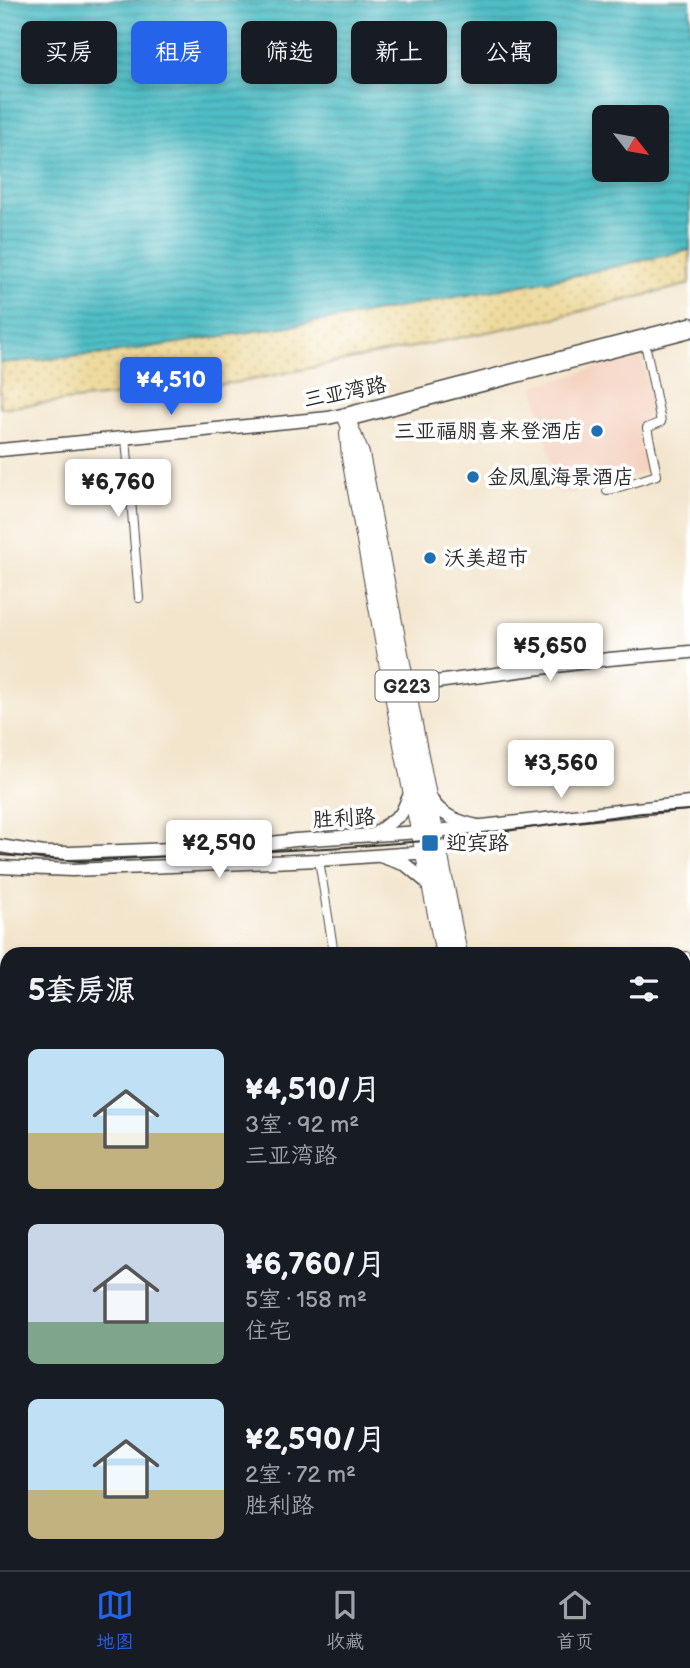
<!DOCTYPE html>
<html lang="zh">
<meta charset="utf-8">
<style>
:root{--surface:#171b24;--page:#20242c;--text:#f1f3f6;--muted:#9ea1a6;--line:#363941;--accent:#2563eb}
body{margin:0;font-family:"Balsamiq Sans","LXGW WenKai TC",sans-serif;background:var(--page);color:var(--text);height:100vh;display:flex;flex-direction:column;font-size:26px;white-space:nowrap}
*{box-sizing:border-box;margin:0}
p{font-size:23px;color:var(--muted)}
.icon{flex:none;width:38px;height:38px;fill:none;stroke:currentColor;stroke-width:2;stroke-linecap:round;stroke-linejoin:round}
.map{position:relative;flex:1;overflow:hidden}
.drawer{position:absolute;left:0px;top:947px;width:691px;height:625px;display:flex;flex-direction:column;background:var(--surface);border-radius:21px 21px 0 0;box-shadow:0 4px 10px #0003}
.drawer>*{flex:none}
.banner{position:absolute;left:21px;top:21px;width:649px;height:63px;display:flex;gap:14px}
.needle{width:46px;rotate:121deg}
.buttons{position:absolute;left:592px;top:105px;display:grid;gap:14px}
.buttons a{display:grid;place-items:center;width:77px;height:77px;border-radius:10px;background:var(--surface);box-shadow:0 4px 10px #0003;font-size:35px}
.price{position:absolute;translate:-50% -60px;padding:0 16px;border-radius:7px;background:#fff;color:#222;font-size:23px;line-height:46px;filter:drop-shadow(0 2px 4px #0008)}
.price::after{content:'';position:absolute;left:50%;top:42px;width:21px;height:16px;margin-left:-10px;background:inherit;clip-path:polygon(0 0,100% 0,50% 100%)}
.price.active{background:var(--accent);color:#fff}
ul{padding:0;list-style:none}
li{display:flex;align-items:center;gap:21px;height:175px;padding:0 28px}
li span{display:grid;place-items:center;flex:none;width:196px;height:140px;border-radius:10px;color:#555}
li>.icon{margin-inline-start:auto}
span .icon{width:84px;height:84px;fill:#fffc;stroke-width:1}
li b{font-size:30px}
h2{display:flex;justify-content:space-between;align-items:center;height:84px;padding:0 28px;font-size:30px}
.chip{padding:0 24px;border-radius:10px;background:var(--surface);box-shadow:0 4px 10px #0003;font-size:24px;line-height:63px}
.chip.active{background:var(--accent);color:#fff}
.dock{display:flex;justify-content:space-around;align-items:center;height:98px;border-top:2px solid var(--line);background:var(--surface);font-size:19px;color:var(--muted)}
.dock a{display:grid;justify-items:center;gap:4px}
.dock .active{color:var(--accent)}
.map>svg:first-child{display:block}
.built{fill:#f5d3c1}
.sand{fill:url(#sand-dots);stroke:#8c8264;stroke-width:2}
.water{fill:url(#water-rules);stroke:#3e7478;stroke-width:2;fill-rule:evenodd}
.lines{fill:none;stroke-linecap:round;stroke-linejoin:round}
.street-casing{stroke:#494743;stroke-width:10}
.secondary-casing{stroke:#494743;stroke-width:15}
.primary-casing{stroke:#494743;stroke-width:15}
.highway-casing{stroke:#494743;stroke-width:18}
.street{stroke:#fff;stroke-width:8}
.secondary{stroke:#fff;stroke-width:12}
.primary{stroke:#fff;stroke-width:12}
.highway{stroke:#fff;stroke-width:16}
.tram{stroke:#2b2b2b;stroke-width:2}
.poi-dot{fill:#1f6fb2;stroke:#fff;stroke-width:2.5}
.labels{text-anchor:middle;stroke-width:7;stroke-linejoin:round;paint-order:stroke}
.shield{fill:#fff;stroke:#6b6b6b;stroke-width:2}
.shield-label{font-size:19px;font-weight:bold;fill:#2b2b2b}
.street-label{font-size:21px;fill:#2b2b2b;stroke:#fff}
.poi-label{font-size:21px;fill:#2b2b2b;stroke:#fff;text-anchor:start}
</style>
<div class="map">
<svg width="690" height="1570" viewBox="0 0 690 1570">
<defs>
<pattern id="sand-dots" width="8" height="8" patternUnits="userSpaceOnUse" patternTransform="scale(1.75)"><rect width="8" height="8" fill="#eeda9e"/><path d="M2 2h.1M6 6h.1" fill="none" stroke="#cb8" stroke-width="1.8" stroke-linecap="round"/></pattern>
<pattern id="water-rules" width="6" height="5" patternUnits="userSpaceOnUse" patternTransform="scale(1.75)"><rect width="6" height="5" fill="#50bec6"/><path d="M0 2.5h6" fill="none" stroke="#439ba1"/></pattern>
</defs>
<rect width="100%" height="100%" fill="#fff"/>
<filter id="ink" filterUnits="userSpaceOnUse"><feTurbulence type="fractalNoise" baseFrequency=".0143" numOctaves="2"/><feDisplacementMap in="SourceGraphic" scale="14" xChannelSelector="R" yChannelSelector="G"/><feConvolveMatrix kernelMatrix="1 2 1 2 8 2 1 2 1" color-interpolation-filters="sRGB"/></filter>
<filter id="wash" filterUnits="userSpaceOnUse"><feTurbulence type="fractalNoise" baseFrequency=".00686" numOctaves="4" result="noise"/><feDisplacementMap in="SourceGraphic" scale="28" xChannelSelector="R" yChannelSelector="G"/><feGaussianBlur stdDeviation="1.57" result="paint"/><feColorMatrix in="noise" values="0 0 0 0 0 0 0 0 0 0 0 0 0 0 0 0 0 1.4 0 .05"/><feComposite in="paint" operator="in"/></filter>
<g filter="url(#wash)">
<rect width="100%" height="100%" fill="#f3e5cc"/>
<path class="built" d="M641,355L654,409L639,427L640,440L649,471L560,496L534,386Z"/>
<path class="sand" d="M690,250V284L546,320L241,382L0,408V363L105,354L341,318L572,276Z"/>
<path class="water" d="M0,0H690V250L572,276L341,318L105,354L0,363ZM604,117H656V170H604Z
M684,1195H690V1321H684Z
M7,1413V1564L82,1565L72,1570H0V1417Z"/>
</g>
<g filter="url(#ink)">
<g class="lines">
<defs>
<path id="street" d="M126,438L139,598
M607,491L657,475L647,428L661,422L645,343
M319,860L334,954
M686,956L690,971
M684,1370L690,1367
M684,1499L690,1500
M410,1570L416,1564"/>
<path id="secondary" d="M0,450L328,418L346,414
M407,686L609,659L690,652
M0,846L44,853H70L248,846L295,840L436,831L690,803
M0,867L72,870L319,860L429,852"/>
<path id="primary" d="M690,324L346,414L347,420L690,331
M430,797C440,816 459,822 478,826
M372,836L401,814L411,792
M380,856L406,865L430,885
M684,1097L690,1095
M684,1106L690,1104
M0,1233L7,1231
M0,1242L7,1241"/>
<path id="highway" d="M347,420L361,454L459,954
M348,433L350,458L403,750L444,954
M559,1564L560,1570
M571,1564L572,1570"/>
</defs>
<use href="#street" class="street-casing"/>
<use href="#secondary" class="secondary-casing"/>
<use href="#primary" class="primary-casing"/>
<use href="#highway" class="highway-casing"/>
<use href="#street" class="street"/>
<use href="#secondary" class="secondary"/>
<use href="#primary" class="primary"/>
<use href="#highway" class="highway"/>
<path class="tram" d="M0,855L80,861L345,847L438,840L642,813L690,810"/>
</g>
</g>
<g class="poi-dot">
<circle cx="597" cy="431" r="7"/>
<circle cx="473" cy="477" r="7"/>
<circle cx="430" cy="558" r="7"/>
<rect x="421" y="834" width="18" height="18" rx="3.5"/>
</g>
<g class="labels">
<rect class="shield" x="375.5" y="670.5" width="63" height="31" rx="5"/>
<g class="shield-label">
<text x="407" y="693">G223</text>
</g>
<g class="street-label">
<text transform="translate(345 392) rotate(-11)" y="7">三亚湾路</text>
<text transform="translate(344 818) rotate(-3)" y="7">胜利路</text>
</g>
<g class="poi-label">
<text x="583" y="438" text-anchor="end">三亚福朋喜来登酒店</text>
<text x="487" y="484">金凤凰海景酒店</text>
<text x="444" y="565">沃美超市</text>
<text x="446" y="850">迎宾路</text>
</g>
</g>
</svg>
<div class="buttons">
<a><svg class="needle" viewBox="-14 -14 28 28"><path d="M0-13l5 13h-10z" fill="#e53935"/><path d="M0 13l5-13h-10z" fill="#9ea1a6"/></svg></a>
</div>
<b class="price active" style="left:171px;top:417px">¥4,510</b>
<b class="price" style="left:118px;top:519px">¥6,760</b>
<b class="price" style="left:550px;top:683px">¥5,650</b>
<b class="price" style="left:561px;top:800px">¥3,560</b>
<b class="price" style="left:219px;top:880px">¥2,590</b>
<div class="banner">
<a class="chip">买房</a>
<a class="chip active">租房</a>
<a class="chip">筛选</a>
<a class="chip">新上</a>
<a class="chip">公寓</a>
</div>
<section class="drawer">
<h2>5套房源<svg class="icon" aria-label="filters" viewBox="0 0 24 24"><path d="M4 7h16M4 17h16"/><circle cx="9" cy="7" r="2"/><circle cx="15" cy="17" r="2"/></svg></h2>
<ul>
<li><span style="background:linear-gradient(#bfe0f5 60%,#c2b280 0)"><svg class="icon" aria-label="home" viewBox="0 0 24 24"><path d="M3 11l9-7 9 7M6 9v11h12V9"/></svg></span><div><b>¥4,510/月</b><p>3室 · 92 m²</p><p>三亚湾路</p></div></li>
<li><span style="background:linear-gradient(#c9d6e8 70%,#7fa58c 0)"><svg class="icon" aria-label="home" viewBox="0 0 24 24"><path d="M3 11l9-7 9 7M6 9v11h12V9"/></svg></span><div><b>¥6,760/月</b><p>5室 · 158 m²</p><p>住宅</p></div></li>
<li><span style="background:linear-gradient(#bfe0f5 65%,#c2b280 0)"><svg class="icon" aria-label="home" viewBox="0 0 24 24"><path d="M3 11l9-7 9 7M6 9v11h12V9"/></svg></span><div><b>¥2,590/月</b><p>2室 · 72 m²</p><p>胜利路</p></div></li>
</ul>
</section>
</div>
<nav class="dock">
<a class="active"><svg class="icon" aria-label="map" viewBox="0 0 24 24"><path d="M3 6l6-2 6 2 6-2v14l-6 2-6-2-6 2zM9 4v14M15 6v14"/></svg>地图</a>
<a><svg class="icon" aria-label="saved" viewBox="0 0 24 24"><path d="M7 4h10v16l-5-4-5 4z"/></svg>收藏</a>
<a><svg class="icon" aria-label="home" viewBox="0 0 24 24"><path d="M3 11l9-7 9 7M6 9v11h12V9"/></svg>首页</a>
</nav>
